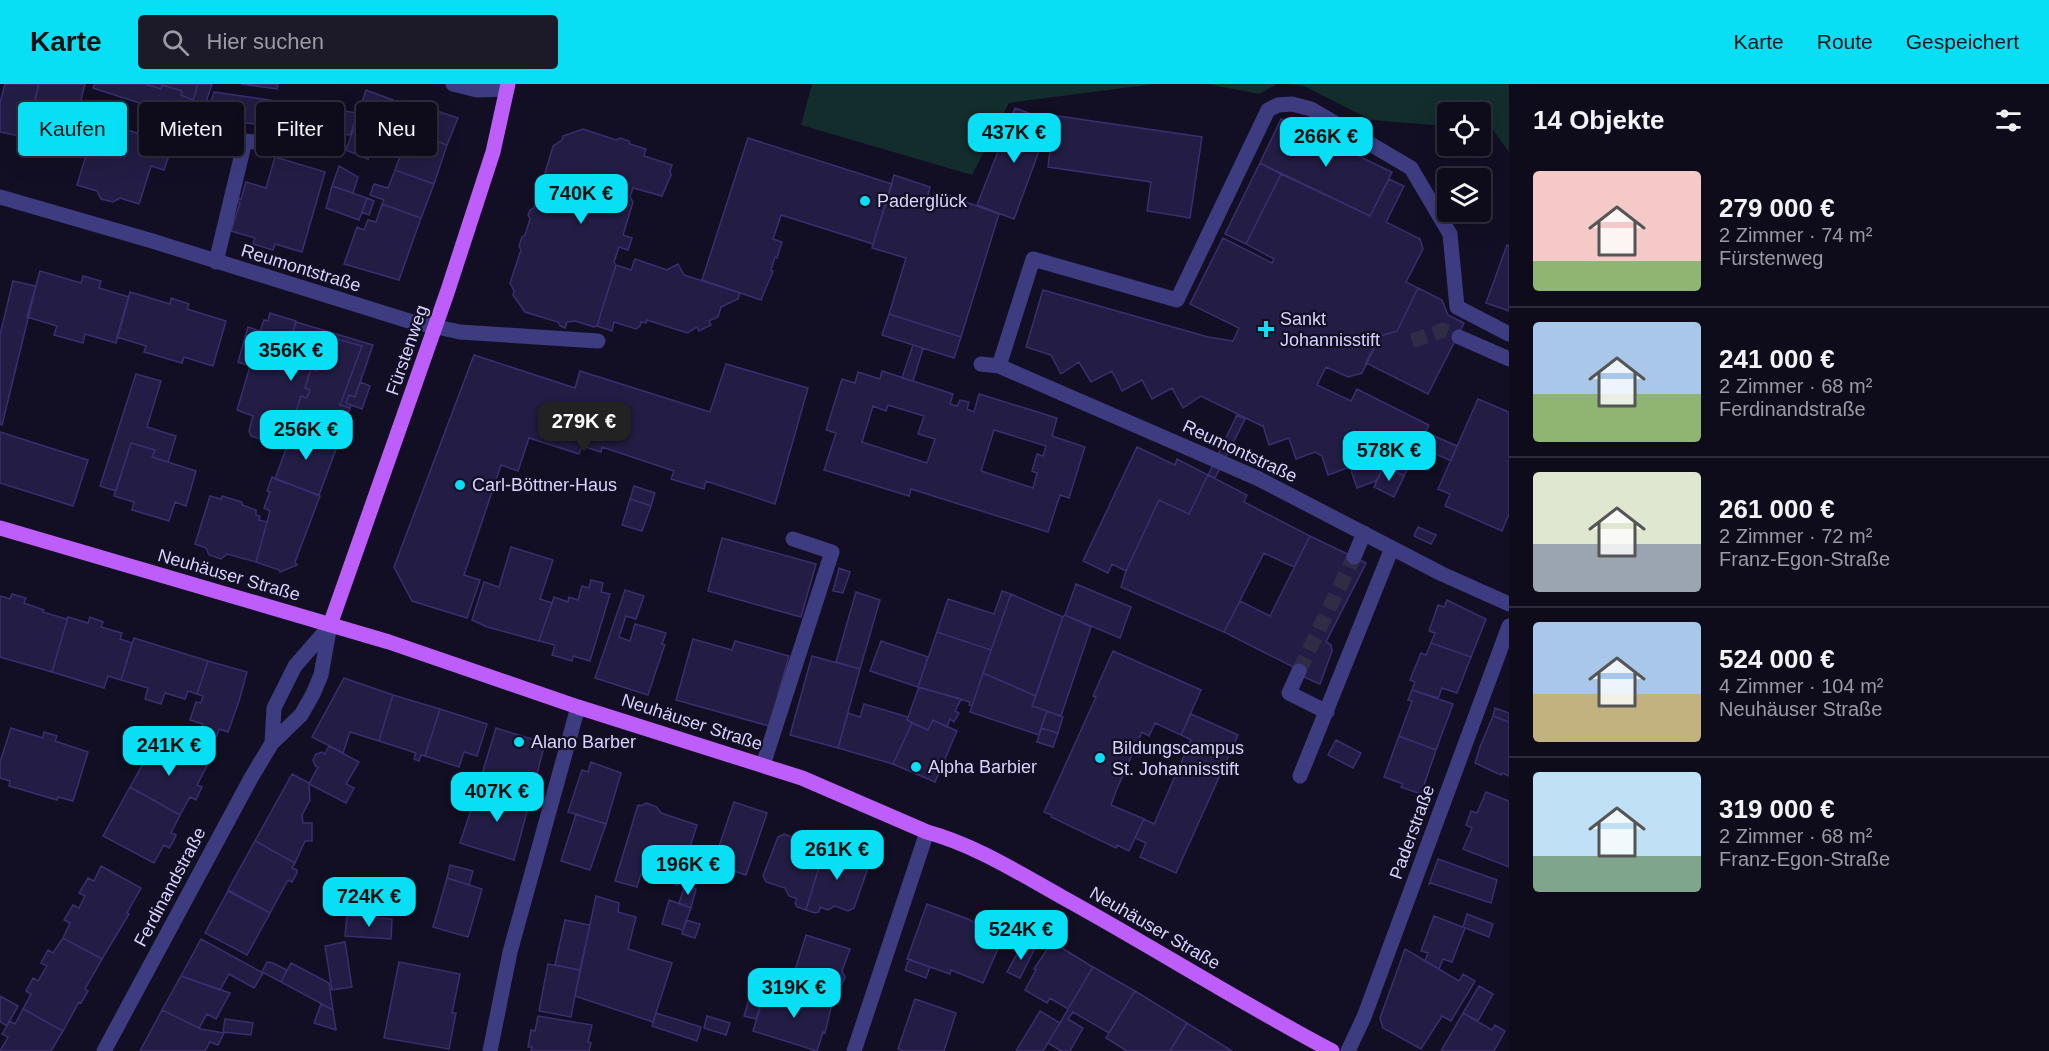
<!DOCTYPE html>
<html lang="de">
<meta charset="utf-8">
<style>
:root{--surface:#0e0b1b;--page:#1c1928;--text:#f1f3f6;--muted:#9b9ba3;--line:#2e2b3a;--accent:#08dff5}
body{margin:0;font-family:Helvetica,sans-serif;background:var(--page);color:var(--text);height:100vh;display:flex;flex-direction:column;font-size:22px;white-space:nowrap}
*{box-sizing:border-box;margin:0}
p{font-size:20px;color:var(--muted)}
.icon{flex:none;width:33px;height:33px;fill:none;stroke:currentColor;stroke-width:2;stroke-linecap:round;stroke-linejoin:round}
.map{position:relative;flex:1;overflow:hidden}
.details{display:flex;flex-direction:column;background:var(--surface);width:540px}
.details>*{flex:none}
.banner{position:absolute;left:18px;top:18px;width:570px;height:54px;display:flex;gap:12px}
.tools{position:absolute;left:1437px;top:18px;display:grid;gap:12px}
.tools a{display:grid;place-items:center;width:54px;height:54px;border-radius:6px;background:var(--surface);box-shadow:0 6px 24px #0002,0 0 0 2px var(--line);font-size:30px}
.price{position:absolute;translate:-50% -51px;padding:0 14px;border-radius:12px;background:var(--accent);color:#111;font-size:20px;line-height:39px;filter:drop-shadow(0 2px 3px #0008)}
.price::after{content:'';position:absolute;left:50%;top:36px;width:18px;height:14px;margin-left:-9px;background:inherit;clip-path:polygon(0 0,100% 0,50% 100%)}
.price.active{background:#222;color:#fff}
ul{padding:0;list-style:none}
li{display:flex;align-items:center;gap:18px;height:150px;padding:0 24px}
li+li{border-top:2px solid var(--line)}
li span{display:grid;place-items:center;flex:none;width:168px;height:120px;border-radius:6px;color:#555}
li>.icon{margin-inline-start:auto}
span .icon{width:72px;height:72px;fill:#fffc;stroke-width:1}
li b{font-size:26px}
h2{display:flex;justify-content:space-between;align-items:center;height:72px;padding:0 24px;font-size:26px}
.tag{padding:0 21px;border-radius:6px;background:var(--surface);box-shadow:0 6px 24px #0002,0 0 0 2px var(--line);font-size:21px;line-height:54px}
.tag.active{background:var(--accent);color:#111}
header{display:flex;align-items:center;gap:36px;box-sizing:border-box;height:84px;padding:0 30px;background:var(--accent);color:#111}
header strong{font-size:28px}
nav{display:flex;gap:33px;margin-inline-start:auto;font-size:21px}
.search{width:420px;height:54px;background:var(--page);display:flex;align-items:center;gap:15px;box-sizing:border-box;padding:0 21px;border-radius:6px;color:var(--muted);font-size:22px}
main{display:flex;flex:1;min-height:0}
.map>svg:first-child{display:block}
.green{fill:#122d2c}
.building{fill:#231c44;stroke:#3b2e6f;stroke-width:1.5;fill-rule:evenodd}
.lines{fill:none;stroke-linecap:round;stroke-linejoin:round}
.minor-tunnel{stroke:#302c45;stroke-width:15;stroke-dasharray:15 8;stroke-linecap:butt}
.minor{stroke:#3e3c81;stroke-width:15}
.major{stroke:#be5efa;stroke-width:15}
.poi-dot{fill:#08dff5;stroke:#120f24;stroke-width:2}
.labels{text-anchor:middle;stroke-width:4.5;stroke-linejoin:round;paint-order:stroke}
.poi-label{font-size:18px;fill:#d7d3fe;stroke:#120f24;text-anchor:start}
.street-label{font-size:18px;fill:#d7d3fe;stroke:#120f24}
</style>
<header>
<strong>Karte</strong>
<div class="search"><svg class="icon" aria-label="search" viewBox="0 0 24 24"><circle cx="10" cy="10" r="6"/><path d="M15 15l6 6"/></svg>Hier suchen</div>
<nav><a>Karte</a><a>Route</a><a>Gespeichert</a></nav>
</header>
<main>
<div class="map">
<svg width="1509" height="967" viewBox="0 0 1509 967">
<rect width="100%" height="100%" fill="#120f24"/>
<path class="green" d="M812,0H1154L1009,19L972,91L801,41Z
M1207,0H1277L1259,10Z
M1288,0H1509V68L1493,46L1481,41L1480,28H1448L1447,42L1371,36L1304,2Z"/>
<path class="building" d="M5,0H39L25,53L0,48V19Z
M39,0H85L69,63L26,52Z
M94,0H145L161,5L162,1L182,7L181,11L193,16L198,0H212L201,33L199,35L192,32V36L93,4Z
M145,0H198L193,16L181,11L182,7L162,1L161,5Z
M241,0H278L277,5Z
M366,6L393,16L386,38L359,28Z
M214,8L358,29L350,51L238,38L228,45L221,67L198,60Z
M80,19L102,26L87,68L69,63Z
M419,21L458,34L447,61L409,47Z
M1015,24L1050,37L1014,135L977,121Z
M1051,31L1202,53L1190,134L1147,127L1151,98L1048,83L1050,66H1046Z
M1281,35L1392,88L1370,132L1260,79Z
M95,42L122,50L124,45L140,50L142,43L175,53L164,86L151,82L139,120L120,114L113,118L101,115L97,107L77,101Z
M354,44L376,52L368,75L346,66Z
M583,45L616,56L620,54L629,57L630,60L646,65L644,72L672,81L670,87L671,91L662,112L633,104L630,113L633,118L623,151L632,154L628,166L619,163L614,178L616,181L597,242L594,243L575,237L567,238L565,244L560,242L558,238L525,228L513,211L514,207L510,199L521,166L519,162L522,153L525,151L530,135L528,131L530,126L534,124L539,108L538,104L540,95L544,93L553,62L562,56L563,52Z
M409,47L447,61L434,100L395,86L403,64L397,62L401,51L407,53Z
M748,54L892,100L873,160L781,131L773,155L782,158L777,174L775,173L771,186L773,187L761,216L702,196Z
M275,73L325,88L302,168L275,160L273,166L253,160L255,154L231,147L240,119L236,118L237,114L241,115L246,98L266,104Z
M1260,79L1281,90L1246,160L1225,150Z
M339,82L358,93L353,109L332,102Z
M395,86L434,100L421,134L382,120L384,116L370,111L374,100L388,104Z
M1281,90L1370,132L1389,95L1404,102L1386,138L1420,155L1423,165L1406,198L1418,204L1397,247L1380,252L1362,289L1348,293L1326,283L1317,301L1351,317L1357,305L1429,341L1404,392L1384,382L1376,397L1357,404L1350,383L1328,391L1322,372L1315,368L1296,375L1289,354L1269,361L1263,341L1262,342L1201,312L1183,324L1172,304L1152,315L1142,296L1122,307L1112,287L1091,298L1079,278L1061,290L1051,271L1026,263L1043,206L1208,253L1233,257L1239,244L1190,220L1223,154L1272,179L1274,175L1246,160Z
M894,91L930,103L928,111L945,116L947,111L999,130L961,253L889,230L906,174L872,164Z
M332,102L367,114L359,136L326,124Z
M367,114L374,117L369,131L362,128Z
M382,120L421,134L399,196L344,180L357,143L364,146L368,136L376,138Z
M1507,161L1509,162V227L1486,219Z
M635,175L667,186L678,180L684,191L740,209L738,215L721,223L718,233L709,237L711,241L699,247L697,243L687,249L647,236L646,239L641,238L640,242L636,245L614,238L612,247L597,242L616,181L631,186Z
M40,187L81,199L83,192L101,197L99,204L129,213L116,259L85,250L83,259L54,251L57,242L27,233Z
M13,197L36,202L2,341L0,340V251Z
M1418,204L1442,216L1448,231L1464,239L1428,310L1366,279L1380,252L1397,247Z
M130,208L170,220L171,214L189,220L187,225L226,237L213,282L184,273L182,279L144,268L146,262L117,253Z
M270,229L296,237L284,277L258,270L262,253L259,252L260,247L264,236L268,237Z
M889,230L961,253L954,274L882,251Z
M296,238L373,261L355,313L349,311L346,319L351,321L350,324L340,321L362,262L329,253L317,287L311,285L305,304L310,306L307,314L301,312L295,331L300,332L296,344L284,340L278,361L251,352L249,347L253,332L237,326L254,269L284,277Z
M248,243L260,247L259,252L262,253L258,270L254,269L250,282L238,278Z
M329,253L362,262L340,321L350,324L338,360L296,344L300,332L295,331L301,312L307,314L310,306L305,304L311,285L317,287Z
M913,261L923,264L913,297L902,294Z
M474,271L575,304L580,287L710,328L726,280L808,304L775,420L706,397L704,405L671,395L674,387L602,363L601,368L582,362L579,370L529,354L518,387L501,381L464,491L480,496L467,534L412,517L394,483Z
M882,287L953,310L950,320L957,322L960,316L969,318L967,325L974,328L979,310L1057,334L1052,352L1085,363L1069,414L1060,411L1048,448L911,405L909,412L824,386L836,349L826,346L842,295L855,299L858,288L880,295ZM888,321L924,332L918,350L935,355L927,379L862,358L873,322L886,327ZM994,346L1046,362L1043,372L1037,370L1032,387L1037,389L1033,404L981,387Z
M136,290L161,297L147,343L176,352L168,378L152,373L155,366L131,359L116,407L100,402Z
M360,298L370,302L362,325L346,319L349,311L355,313Z
M1478,315L1509,328V430L1502,447L1445,422L1450,410L1438,405Z
M1237,331L1245,335L1215,394L1208,391Z
M294,343L338,360L319,411L275,395Z
M0,348L88,376L73,422L0,399Z
M1425,348L1457,362L1451,377L1418,362Z
M131,359L155,366L152,373L196,387L186,422L175,418L169,437L132,426L134,418L114,412Z
M1137,363L1175,381L1177,375L1208,391L1189,430L1159,416L1126,487L1112,480L1108,489L1083,477Z
M1384,382L1404,392L1394,413L1374,403Z
M1208,391L1247,411L1244,418L1310,452L1294,483L1264,469L1224,548L1121,503L1126,487L1159,416L1189,430Z
M272,393L320,412L295,478L297,481L280,488L279,486L256,478L270,427L264,424L270,408L267,407Z
M634,402L655,409L651,422L630,415Z
M210,412L221,415L222,412L242,418V421L256,426V431L260,432L259,436L267,438L256,478L227,470L221,475L209,471L206,464L195,460Z
M630,415L651,422L642,447L622,441Z
M1418,443L1436,451L1431,460L1414,452Z
M1310,452L1366,479L1326,558L1331,561L1332,567L1320,600L1304,593L1305,589L1224,548L1240,517L1270,532Z
M722,454L816,480L801,533L708,507Z
M511,463L553,476L540,515L552,519L539,557L487,543L472,536L484,498L499,503Z
M839,484L850,488L843,509L833,507Z
M591,496L603,499L601,508L610,510L590,577L573,572L572,577L552,571L555,561L539,557L554,513L568,518L569,513L578,516L582,502L589,504Z
M1076,500L1131,523L1120,554L1065,531Z
M625,506L644,512L636,535L626,532L619,553L630,557L635,540L666,549L662,560L665,561L663,566L648,611L595,594Z
M1002,507L1011,510L991,566L937,548L948,515L994,530Z
M856,508L880,516L860,585L836,578Z
M12,510L26,514L24,519L44,526L43,528L66,535L68,533L52,588L0,573V512L10,515Z
M1011,510L1063,533L1036,612L983,589Z
M1447,516L1486,535L1471,573L1431,559L1435,549L1429,547L1438,521L1444,523Z
M1065,531L1091,543L1061,632L1032,622L1063,533Z
M68,533L88,539L90,533L103,538L101,543L122,549L120,555L132,559L121,596L108,592L104,604L52,588Z
M937,548L991,566L972,622L969,621L970,618L918,603Z
M134,554L208,577L197,610L188,607L185,615L165,609L161,620L145,615L148,604L121,596Z
M693,555L732,566L735,557L789,572L769,642L676,616Z
M881,557L928,573L918,603L870,587Z
M1431,559L1471,573L1457,609L1442,604L1438,614L1412,606L1415,598L1410,596L1421,569L1426,571Z
M1113,567L1201,606L1181,651L1155,639L1149,652L1142,648L1116,707L1111,721L1144,735L1129,767L1117,761L1116,764L1051,733L1052,731L1044,728L1096,613L1093,612Z
M812,572L860,585L838,664L790,651Z
M208,577L247,588L239,617L228,648L219,645L217,652L201,647L203,640L190,636L196,618L201,619L203,612L197,610Z
M983,589L1036,612L1032,622L1047,627L1039,651L970,628Z
M344,594L393,611L379,657L350,648L343,669L312,653Z
M919,603L961,615L955,627L959,629L954,638L950,635L947,643L933,636L928,646L907,636Z
M1412,606L1453,620L1436,666L1399,652L1412,617L1408,616Z
M393,611L440,625L425,672L421,671L419,677L414,675L416,669L379,657Z
M864,620L908,633L907,636L912,639L893,680L838,664L848,629L860,633Z
M1495,624L1509,629V638L1493,632Z
M440,625L487,640L477,672L464,668L459,683L425,672Z
M1047,627L1063,633L1058,649L1041,644Z
M1191,630L1238,651L1176,789L1140,773L1146,759L1135,754L1144,735L1154,740L1191,656L1181,651Z
M1493,632L1509,638V692L1502,689L1501,691L1475,679L1480,663Z
M933,636L957,647L935,698L893,680L912,639L928,646Z
M11,644L43,654L44,648L51,650L57,652L55,657L88,668L73,717L58,713L57,716L9,702L10,697L0,694V678Z
M496,644L545,659L531,713L496,701L497,695L482,690Z
M1041,644L1058,649L1053,663L1037,658Z
M1399,652L1436,666L1421,710L1401,703L1403,700L1384,693Z
M157,655L207,682L197,701L202,703L199,709L196,716L190,713L180,731L130,703Z
M1336,656L1361,669L1353,684L1328,671Z
M329,662L359,678L346,700L354,704L346,719L309,700L318,683L315,682L313,676L316,670L322,668L325,670Z
M591,678L621,689L606,740L568,728L582,686L588,688Z
M292,690L309,699L310,716L302,731L303,739H312V757H305L295,779L255,757Z
M496,701L531,713L514,776L460,759L475,714L490,719Z
M130,703L180,731L171,749L176,751L173,758L169,764L164,761L154,779L103,752Z
M1486,708L1509,717V783L1463,765L1472,744L1466,741L1471,727L1477,729Z
M734,718L767,729L746,791L713,780Z
M646,719L657,723L661,729L697,741L678,801L641,790L637,803L615,797L638,721L641,722Z
M576,730L606,740L590,786L561,777Z
M784,750L803,757L810,753L826,760L806,826L797,823L795,819L797,815L789,812L785,804L766,798L763,792L778,753Z
M255,757L295,779L292,784L297,786V789L292,798L288,796L270,829L228,806Z
M826,760L842,764L845,772L865,779L868,784L854,824L848,827L835,822L828,826L820,823L819,828L815,829L806,826Z
M1438,775L1497,796L1491,819L1431,799L1429,800Z
M450,781L473,787L469,801L447,794Z
M101,782L141,804L127,829L129,830L102,875L63,854L70,839L64,836L73,821L79,824L85,812L79,809L88,794L94,797Z
M447,794L482,805L468,853L433,843Z
M685,801L696,805L691,824L679,819Z
M228,807L270,829L247,871L205,849Z
M596,812L619,819L618,828L636,833L628,865L672,879L653,938L575,912Z
M669,816L691,824L683,846L662,840Z
M927,820L968,835L1003,853L983,899L951,886L950,890L907,875Z
M1467,830L1493,840L1489,853L1463,843Z
M347,832L392,835L391,855L345,852Z
M1434,832L1465,844L1452,878L1443,875L1439,885L1425,877L1428,869L1421,867Z
M565,836L590,841L580,886L555,881Z
M686,836L700,840L695,854L682,850Z
M806,851L850,865L842,887L845,893L842,900L837,903L832,920L789,906Z
M63,854L102,875L85,905L88,907L81,919L79,918L63,947L23,925L31,910L26,907L33,894L38,897L47,882L41,879L48,866L53,869Z
M201,855L263,889L254,904L229,890L220,906L181,892Z
M345,858L352,903L332,906L325,862Z
M1052,858L1093,883L1068,925L1050,914L1047,919L1025,906L1036,886L1034,885Z
M1023,859L1035,864L1020,894L1007,888Z
M1405,865L1459,897L1463,890L1475,897L1451,937L1442,932L1421,965L1383,944L1380,934Z
M909,875L930,883L926,894L905,886Z
M267,878L273,879L287,886L281,898L262,888Z
M399,878L460,890L452,929H456L449,965L384,954Z
M291,879L329,899L333,926L281,898Z
M548,880L580,886L571,933L539,927Z
M1093,883L1135,907L1109,949L1073,928L1068,935L1083,944L1070,967H1061L1048,959Z
M181,892L230,909L216,935L207,930L199,944L162,926Z
M1479,902L1493,910L1478,937L1463,929Z
M789,906L832,920L825,949L823,948L817,967L753,947L765,908L786,914Z
M1135,907L1187,939L1170,967H1127L1106,954Z
M0,912L18,922L7,942L0,938Z
M749,915L761,919L756,935L744,932Z
M915,915L956,929L944,967H904L898,965Z
M321,920L333,926L336,946L314,939Z
M23,925L63,947L51,967H0L8,953L2,950L7,942L9,937L15,940Z
M162,926L201,945L224,949L218,961L210,958L205,967H140Z
M1040,927L1060,939L1043,967H1016Z
M656,929L701,943L697,957L652,942Z
M1463,929L1492,946L1495,941L1505,947L1494,967H1441Z
M538,932L592,941L588,958L591,959L589,967H531L532,963H528L531,946L535,947Z
M707,932L730,939L726,951L704,944Z
M225,935L253,939L251,951L223,948Z
M1187,939L1232,967H1170Z"/>
<g class="lines">
<path class="minor-tunnel" d="M1412,257L1443,246L1459,253
M1299,587L1354,473"/>
<path class="minor" d="M453,0L477,6L507,5
M0,113L149,156L409,237L460,248L598,257
M216,178L245,57L336,66
M1459,253L1509,275
M981,280L999,282L1257,394L1442,490L1509,520
M999,282L1033,175L1177,216L1268,26L1278,21L1292,20L1311,25L1411,84L1450,150L1457,223L1509,250
M1354,473L1364,449
M1299,587L1289,609L1327,628
M272,659L274,624L295,582L330,542
M763,681L832,468L793,455
M1300,692L1392,464
M104,967L251,694L272,659L301,631L313,610L321,591L330,541
M490,967L510,868L578,623
M854,967L927,748
M1348,967L1364,933L1509,542"/>
<path class="major" d="M0,444L389,558L578,623L802,694L927,748C975,761 1019,789 1062,813C1153,863 1241,919 1332,967
M330,541L447,209L493,68L508,0"/>
</g>
<g class="poi-dot">
<circle cx="865" cy="117" r="6"/>
<path d="M1263 236h6v6h6v6h-6v6h-6v-6h-6v-6h6z"/>
<circle cx="460" cy="401" r="6"/>
<circle cx="519" cy="658" r="6"/>
<circle cx="1100" cy="674" r="6"/>
<circle cx="916" cy="683" r="6"/>
</g>
<g class="labels">
<g class="poi-label">
<text x="877" y="123">Paderglück</text>
<text x="1280" y="241">Sankt<tspan x="1280" dy="21">Johannisstift</tspan></text>
<text x="472" y="407">Carl-Böttner-Haus</text>
<text x="531" y="664">Alano Barber</text>
<text x="1112" y="670">Bildungscampus<tspan x="1112" dy="21">St. Johannisstift</tspan></text>
<text x="928" y="689">Alpha Barbier</text>
</g>
<g class="street-label">
<text transform="translate(301 184) rotate(17)" y="6">Reumontstraße</text>
<text transform="translate(407 266) rotate(-71)" y="6">Fürstenweg</text>
<text transform="translate(1240 367) rotate(25)" y="6">Reumontstraße</text>
<text transform="translate(229 491) rotate(16)" y="6">Neuhäuser Straße</text>
<text transform="translate(692 638) rotate(18)" y="6">Neuhäuser Straße</text>
<text transform="translate(1412 748) rotate(-70)" y="6">Paderstraße</text>
<text transform="translate(170 803) rotate(-62)" y="6">Ferdinandstraße</text>
<text transform="translate(1155 844) rotate(30)" y="6">Neuhäuser Straße</text>
</g>
</g>
</svg>
<div class="tools">
<a><svg class="icon" aria-label="locate" viewBox="0 0 24 24"><circle cx="12" cy="12" r="6"/><path d="M12 2v4M12 18v4M2 12h4M18 12h4"/></svg></a>
<a><svg class="icon" aria-label="layers" viewBox="0 0 24 24"><path d="M12 4l9 5-9 5-9-5zM3 14l9 5 9-5"/></svg></a>
</div>
<b class="price" style="left:1014px;top:80px">437K €</b>
<b class="price" style="left:1326px;top:84px">266K €</b>
<b class="price" style="left:581px;top:141px">740K €</b>
<b class="price" style="left:291px;top:298px">356K €</b>
<b class="price active" style="left:584px;top:369px">279K €</b>
<b class="price" style="left:306px;top:377px">256K €</b>
<b class="price" style="left:1389px;top:398px">578K €</b>
<b class="price" style="left:169px;top:693px">241K €</b>
<b class="price" style="left:497px;top:739px">407K €</b>
<b class="price" style="left:837px;top:797px">261K €</b>
<b class="price" style="left:688px;top:812px">196K €</b>
<b class="price" style="left:369px;top:844px">724K €</b>
<b class="price" style="left:1021px;top:877px">524K €</b>
<b class="price" style="left:794px;top:935px">319K €</b>
<div class="banner">
<a class="tag active">Kaufen</a>
<a class="tag">Mieten</a>
<a class="tag">Filter</a>
<a class="tag">Neu</a>
</div>
</div>
<section class="details">
<h2>14 Objekte<svg class="icon" aria-label="filters" viewBox="0 0 24 24"><path d="M4 7h16M4 17h16"/><circle cx="9" cy="7" r="2"/><circle cx="15" cy="17" r="2"/></svg></h2>
<ul>
<li><span style="background:linear-gradient(#f6c9c9 75%,#8fb573 0)"><svg class="icon" aria-label="home" viewBox="0 0 24 24"><path d="M3 11l9-7 9 7M6 9v11h12V9"/></svg></span><div><b>279 000 €</b><p>2 Zimmer · 74 m²</p><p>Fürstenweg</p></div></li>
<li><span style="background:linear-gradient(#a9c7e8 60%,#8fb573 0)"><svg class="icon" aria-label="home" viewBox="0 0 24 24"><path d="M3 11l9-7 9 7M6 9v11h12V9"/></svg></span><div><b>241 000 €</b><p>2 Zimmer · 68 m²</p><p>Ferdinandstraße</p></div></li>
<li><span style="background:linear-gradient(#dfe7d0 60%,#9aa5b1 0)"><svg class="icon" aria-label="home" viewBox="0 0 24 24"><path d="M3 11l9-7 9 7M6 9v11h12V9"/></svg></span><div><b>261 000 €</b><p>2 Zimmer · 72 m²</p><p>Franz-Egon-Straße</p></div></li>
<li><span style="background:linear-gradient(#a9c7e8 60%,#c2b280 0)"><svg class="icon" aria-label="home" viewBox="0 0 24 24"><path d="M3 11l9-7 9 7M6 9v11h12V9"/></svg></span><div><b>524 000 €</b><p>4 Zimmer · 104 m²</p><p>Neuhäuser Straße</p></div></li>
<li><span style="background:linear-gradient(#bfe0f5 70%,#7fa58c 0)"><svg class="icon" aria-label="home" viewBox="0 0 24 24"><path d="M3 11l9-7 9 7M6 9v11h12V9"/></svg></span><div><b>319 000 €</b><p>2 Zimmer · 68 m²</p><p>Franz-Egon-Straße</p></div></li>
</ul>
</section>
</main>
